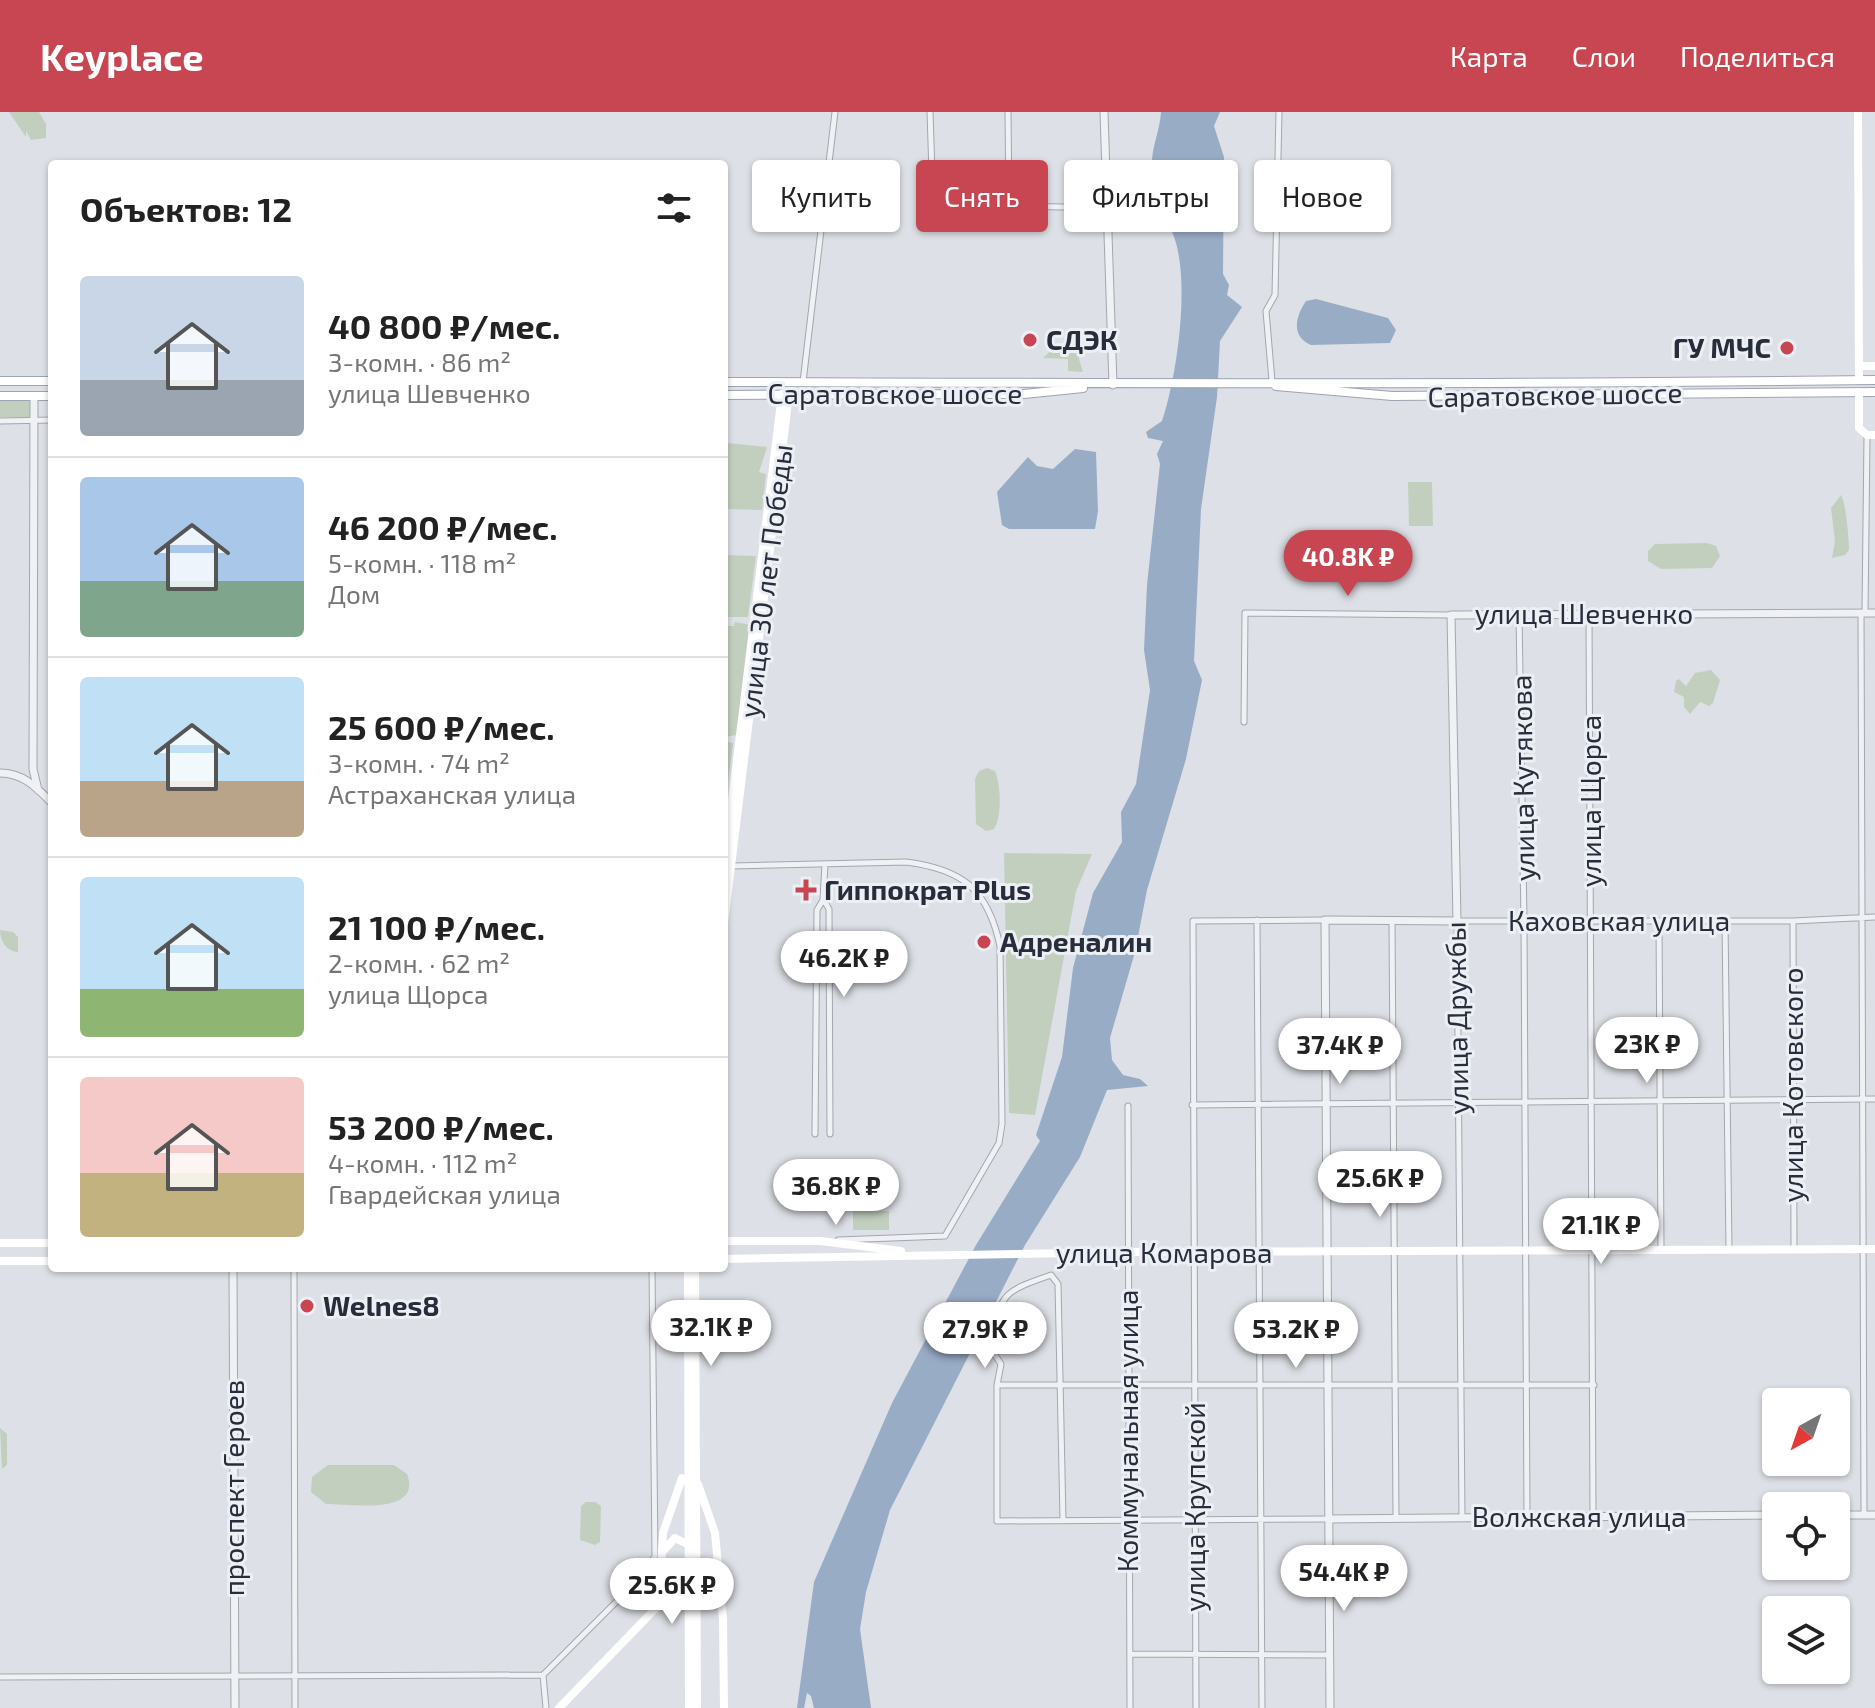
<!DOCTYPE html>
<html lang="ru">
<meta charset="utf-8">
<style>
:root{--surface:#fff;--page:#f6f6f6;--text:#222;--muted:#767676;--line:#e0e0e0;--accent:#c74652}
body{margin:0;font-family:"Exo 2",sans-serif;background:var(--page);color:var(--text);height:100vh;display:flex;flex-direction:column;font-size:30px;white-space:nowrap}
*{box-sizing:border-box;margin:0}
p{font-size:26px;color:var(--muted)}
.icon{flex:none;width:44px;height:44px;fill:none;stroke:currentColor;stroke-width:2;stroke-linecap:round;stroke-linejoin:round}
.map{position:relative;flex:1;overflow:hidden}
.sheet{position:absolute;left:48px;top:48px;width:680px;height:1112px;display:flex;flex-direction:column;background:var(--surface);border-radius:8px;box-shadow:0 2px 6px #0004}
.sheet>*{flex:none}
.banner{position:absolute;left:752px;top:48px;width:760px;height:72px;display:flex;gap:16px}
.needle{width:52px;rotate:220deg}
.buttons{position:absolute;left:1762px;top:1276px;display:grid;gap:16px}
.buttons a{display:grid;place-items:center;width:88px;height:88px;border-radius:8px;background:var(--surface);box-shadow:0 2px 6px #0004;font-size:40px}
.price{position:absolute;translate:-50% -68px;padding:0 18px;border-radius:28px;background:#fff;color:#222;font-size:26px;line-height:52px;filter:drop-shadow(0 2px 4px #0008)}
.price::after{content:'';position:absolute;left:50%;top:48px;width:24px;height:18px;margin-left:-12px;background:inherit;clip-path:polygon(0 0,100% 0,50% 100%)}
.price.current{background:var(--accent);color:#fff}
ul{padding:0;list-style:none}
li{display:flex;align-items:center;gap:24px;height:200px;padding:0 32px}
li+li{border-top:2px solid var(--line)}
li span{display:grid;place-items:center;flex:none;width:224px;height:160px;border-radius:8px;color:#555}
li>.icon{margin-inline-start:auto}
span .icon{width:96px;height:96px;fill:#fffc;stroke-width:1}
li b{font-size:34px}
h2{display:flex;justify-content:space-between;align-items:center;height:96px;padding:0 32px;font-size:34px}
.pill{padding:0 28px;border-radius:8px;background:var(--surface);box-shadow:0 2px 6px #0004;font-size:28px;line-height:72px}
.pill.current{background:var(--accent);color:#fff}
header{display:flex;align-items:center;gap:48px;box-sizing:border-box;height:112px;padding:0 40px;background:var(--accent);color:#fff}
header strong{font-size:38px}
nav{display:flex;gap:44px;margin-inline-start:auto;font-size:28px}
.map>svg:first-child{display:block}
.green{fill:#c2cfbe}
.water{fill:#99acc5}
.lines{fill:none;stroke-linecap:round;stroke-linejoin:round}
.minor-casing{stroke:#a3a7af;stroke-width:7}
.tertiary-casing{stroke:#a3a7af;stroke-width:9}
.primary-casing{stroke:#9da4b1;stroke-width:10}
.minor{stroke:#eff1f4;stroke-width:5}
.tertiary{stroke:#eff1f4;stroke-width:7}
.secondary{stroke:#fff;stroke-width:8}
.primary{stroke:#fff;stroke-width:8}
.poi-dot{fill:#c74652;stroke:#eceff4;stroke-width:3}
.labels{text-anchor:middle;stroke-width:6;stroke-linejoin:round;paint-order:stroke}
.poi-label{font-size:28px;font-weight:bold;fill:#272d3b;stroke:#eceff4;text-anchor:start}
.street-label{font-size:28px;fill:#272d3b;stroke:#eceff4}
</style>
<header>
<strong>Keyplace</strong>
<nav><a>Карта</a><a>Слои</a><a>Поделиться</a></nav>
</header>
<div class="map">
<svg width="1875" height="1596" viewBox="0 0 1875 1596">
<rect width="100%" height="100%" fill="#dde0e6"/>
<path class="green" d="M9,0H39L46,12V26L31,28L26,19V25Z
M1064,235V239L1072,236L1078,244L1083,260L1068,259V247L1043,246L1054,236Z
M0,288H30V305H0Z
M728,331L767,335L759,360L766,362L762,398L724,397Z
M1408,370H1432L1433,414H1409Z
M1841,383C1846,391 1849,427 1849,438L1845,443L1832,446L1835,429L1831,396Z
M1707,431L1716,434L1720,444L1712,456L1661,457L1648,449V439L1655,432Z
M724,443L756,444L748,505H724Z
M735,510L751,513L737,623L724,625V514H734Z
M1711,558L1720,568L1713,591L1709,594L1700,590L1690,602L1684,595V585L1674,580L1676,569L1679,567L1686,574L1695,561Z
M724,629L733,631L724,701Z
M987,656L995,659C1001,673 1002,705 994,717L986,719L976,712L975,667L979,659Z
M1004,741L1092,742L1076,779L1035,1003L1009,1001Z
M0,818L13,820L18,825V840C7,840 0,829 0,818Z
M853,1099H889V1118H853Z
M0,1316L7,1322V1353L2,1357Z
M394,1353L407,1362C423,1404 349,1392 326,1392L311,1380L312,1365L328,1353Z
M586,1390H595L601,1394L600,1430L595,1433L580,1428L581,1394Z"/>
<path class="water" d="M1161,0H1220L1214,14L1224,45L1223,162L1229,173L1227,183L1242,195L1220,229L1217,285L1201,397L1194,549L1202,568L1186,647L1147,778L1135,840L1110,926L1112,948L1123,963L1140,967L1148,974L1107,978L1080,1045L1025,1133L890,1398L866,1480L860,1517L871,1596H814L811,1584L807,1581L804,1596H797L814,1470L892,1291L976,1133L1040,1029L1036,1023L1062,945L1073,856L1093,781L1122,730L1121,700L1136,672L1150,578L1144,538L1147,473L1160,352L1157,342L1163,329L1148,326L1146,320L1162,309C1177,264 1189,177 1176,131C1169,105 1148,77 1152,48C1153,32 1160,17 1161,0Z
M1316,187L1388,206L1396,218L1390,231L1311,233C1291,225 1295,205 1306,189Z
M1075,337L1096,340L1098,399L1095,417H1009L1002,413L997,380L1028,345L1037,354L1053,357Z"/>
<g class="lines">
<defs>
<path id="minor" d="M930,0L933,92L1107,96
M1008,0L1009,94
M1272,269L1266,199L1275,183L1279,0
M803,270L835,0
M0,309L52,308
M1861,501L1864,1403
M1865,501L1867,323
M1519,503L1524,809L1527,1405
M1589,503L1593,1404
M1244,610L1245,501L1451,503
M825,752L823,787L829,797L830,1022
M732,754L906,750C962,757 988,777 1000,834L1002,1012L999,1031L945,1124L838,1128
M1257,808L1262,1596
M1392,809L1396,1405
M1659,809L1661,1137
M1725,809L1729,1138
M1793,809L1794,1136
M1192,993L1875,987
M1128,994L1130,1596
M815,1022L817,798L823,788
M294,1156L295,1596
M997,1273H1594
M1462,1405L1457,809H1793L1875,805
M1063,1408L1058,1172L1051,1163C999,1181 1004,1181 988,1233L1001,1252L997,1273V1409L1328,1407
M1130,1542L1329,1543
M0,1565L543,1563
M546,1596L543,1563L645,1461L655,1444L652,1156
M1196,1596L1193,809L1325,808"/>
<path id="tertiary" d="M1104,0L1113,273
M34,284L33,657L38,678
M0,661C23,661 36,675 52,691
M233,1156L235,1596
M1836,1403H1875
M1328,1407L1776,1403
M1330,1596L1325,808L1457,809L1451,503L1875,501"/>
<path id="primary" d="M0,269H52
M724,270C1108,271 1491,273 1875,268
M1276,274L1392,284L1875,280
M724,283L1024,282L1083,276
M0,284H52"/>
</defs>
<use href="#minor" class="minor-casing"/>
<use href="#tertiary" class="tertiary-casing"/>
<use href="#primary" class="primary-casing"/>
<use href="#minor" class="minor"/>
<use href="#tertiary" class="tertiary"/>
<path class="secondary" d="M1858,0L1859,268
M1859,254H1875
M1859,280V316L1867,323H1875
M724,753L782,282
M724,811L789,282
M724,1129H820L901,1139
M0,1131H52
M724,1147L1127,1140L1875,1137
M0,1149H52
M688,1156L689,1596
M695,1156L697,1596
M698,1372L715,1421L723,1507L724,1596
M663,1439L675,1426L687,1432
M559,1596L659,1493L663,1421L682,1366"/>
<use href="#primary" class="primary"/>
</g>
<g class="poi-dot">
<circle cx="1030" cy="228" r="8"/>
<circle cx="1787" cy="236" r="8"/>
<path d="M802 766h8v8h8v8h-8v8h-8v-8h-8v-8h8z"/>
<circle cx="984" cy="830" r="8"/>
<circle cx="307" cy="1194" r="8"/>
</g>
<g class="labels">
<g class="poi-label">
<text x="1046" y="238">СДЭК</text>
<text x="1771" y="246" text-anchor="end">ГУ МЧС</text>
<text x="824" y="788">Гиппократ Plus</text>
<text x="1000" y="840">Адреналин</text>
<text x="323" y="1204">Welnes8</text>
</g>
<g class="street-label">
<text x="895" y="292">Саратовское шоссе</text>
<text transform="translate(1555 283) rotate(-1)" y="10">Саратовское шоссе</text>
<text transform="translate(766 469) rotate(-83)" y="10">улица 30 лет Победы</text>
<text x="1584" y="512">улица Шевченко</text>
<text transform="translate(1523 666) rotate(-91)" y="10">улица Кутякова</text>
<text transform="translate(1591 689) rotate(-90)" y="10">улица Щорса</text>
<text x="1619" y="819">Каховская улица</text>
<text transform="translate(1457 906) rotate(-91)" y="10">улица Дружбы</text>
<text transform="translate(1793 973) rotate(-90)" y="10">улица Котовского</text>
<text x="1164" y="1151">улица Комарова</text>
<text transform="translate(1128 1319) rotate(-90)" y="10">Коммунальная улица</text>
<text transform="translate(234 1376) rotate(-90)" y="10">проспект Героев</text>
<text transform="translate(1195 1395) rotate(-90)" y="10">улица Крупской</text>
<text x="1579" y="1415">Волжская улица</text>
</g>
</g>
</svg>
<div class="buttons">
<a><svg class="needle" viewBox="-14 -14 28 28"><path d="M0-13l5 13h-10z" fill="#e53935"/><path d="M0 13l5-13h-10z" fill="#767676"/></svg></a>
<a><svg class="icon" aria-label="locate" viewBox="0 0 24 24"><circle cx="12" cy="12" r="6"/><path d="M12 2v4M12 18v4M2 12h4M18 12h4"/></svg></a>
<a><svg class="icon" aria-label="layers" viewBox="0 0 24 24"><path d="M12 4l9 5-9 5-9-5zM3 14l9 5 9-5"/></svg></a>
</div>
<b class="price current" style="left:1348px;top:486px">40.8K ₽</b>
<b class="price" style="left:844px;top:887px">46.2K ₽</b>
<b class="price" style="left:1647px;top:973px">23K ₽</b>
<b class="price" style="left:1340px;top:974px">37.4K ₽</b>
<b class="price" style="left:1380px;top:1107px">25.6K ₽</b>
<b class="price" style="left:836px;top:1115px">36.8K ₽</b>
<b class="price" style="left:1601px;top:1154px">21.1K ₽</b>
<b class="price" style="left:711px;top:1256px">32.1K ₽</b>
<b class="price" style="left:985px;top:1258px">27.9K ₽</b>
<b class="price" style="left:1296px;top:1258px">53.2K ₽</b>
<b class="price" style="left:1344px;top:1501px">54.4K ₽</b>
<b class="price" style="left:672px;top:1514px">25.6K ₽</b>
<div class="banner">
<a class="pill">Купить</a>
<a class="pill current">Снять</a>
<a class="pill">Фильтры</a>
<a class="pill">Новое</a>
</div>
<section class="sheet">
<h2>Объектов: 12<svg class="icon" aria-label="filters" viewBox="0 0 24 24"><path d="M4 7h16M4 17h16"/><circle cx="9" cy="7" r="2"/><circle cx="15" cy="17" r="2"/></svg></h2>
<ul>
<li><span style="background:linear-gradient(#c9d6e8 65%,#9aa5b1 0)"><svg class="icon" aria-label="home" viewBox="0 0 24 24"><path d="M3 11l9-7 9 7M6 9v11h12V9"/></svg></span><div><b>40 800 ₽/мес.</b><p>3-комн. · 86 m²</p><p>улица Шевченко</p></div></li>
<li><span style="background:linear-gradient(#a9c7e8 65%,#7fa58c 0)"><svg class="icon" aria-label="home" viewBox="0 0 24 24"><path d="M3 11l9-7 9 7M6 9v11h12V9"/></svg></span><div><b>46 200 ₽/мес.</b><p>5-комн. · 118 m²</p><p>Дом</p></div></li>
<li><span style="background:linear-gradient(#bfe0f5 65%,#b9a48a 0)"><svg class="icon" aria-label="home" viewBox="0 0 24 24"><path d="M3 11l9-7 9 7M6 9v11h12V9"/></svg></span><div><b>25 600 ₽/мес.</b><p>3-комн. · 74 m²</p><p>Астраханская улица</p></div></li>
<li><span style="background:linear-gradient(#bfe0f5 70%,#8fb573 0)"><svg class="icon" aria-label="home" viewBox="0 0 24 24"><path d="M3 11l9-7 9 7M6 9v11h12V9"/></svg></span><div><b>21 100 ₽/мес.</b><p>2-комн. · 62 m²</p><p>улица Щорса</p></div></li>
<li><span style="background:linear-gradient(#f6c9c9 60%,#c2b280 0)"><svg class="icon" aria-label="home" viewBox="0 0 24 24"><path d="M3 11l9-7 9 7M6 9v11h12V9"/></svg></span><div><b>53 200 ₽/мес.</b><p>4-комн. · 112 m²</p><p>Гвардейская улица</p></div></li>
</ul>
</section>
</div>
